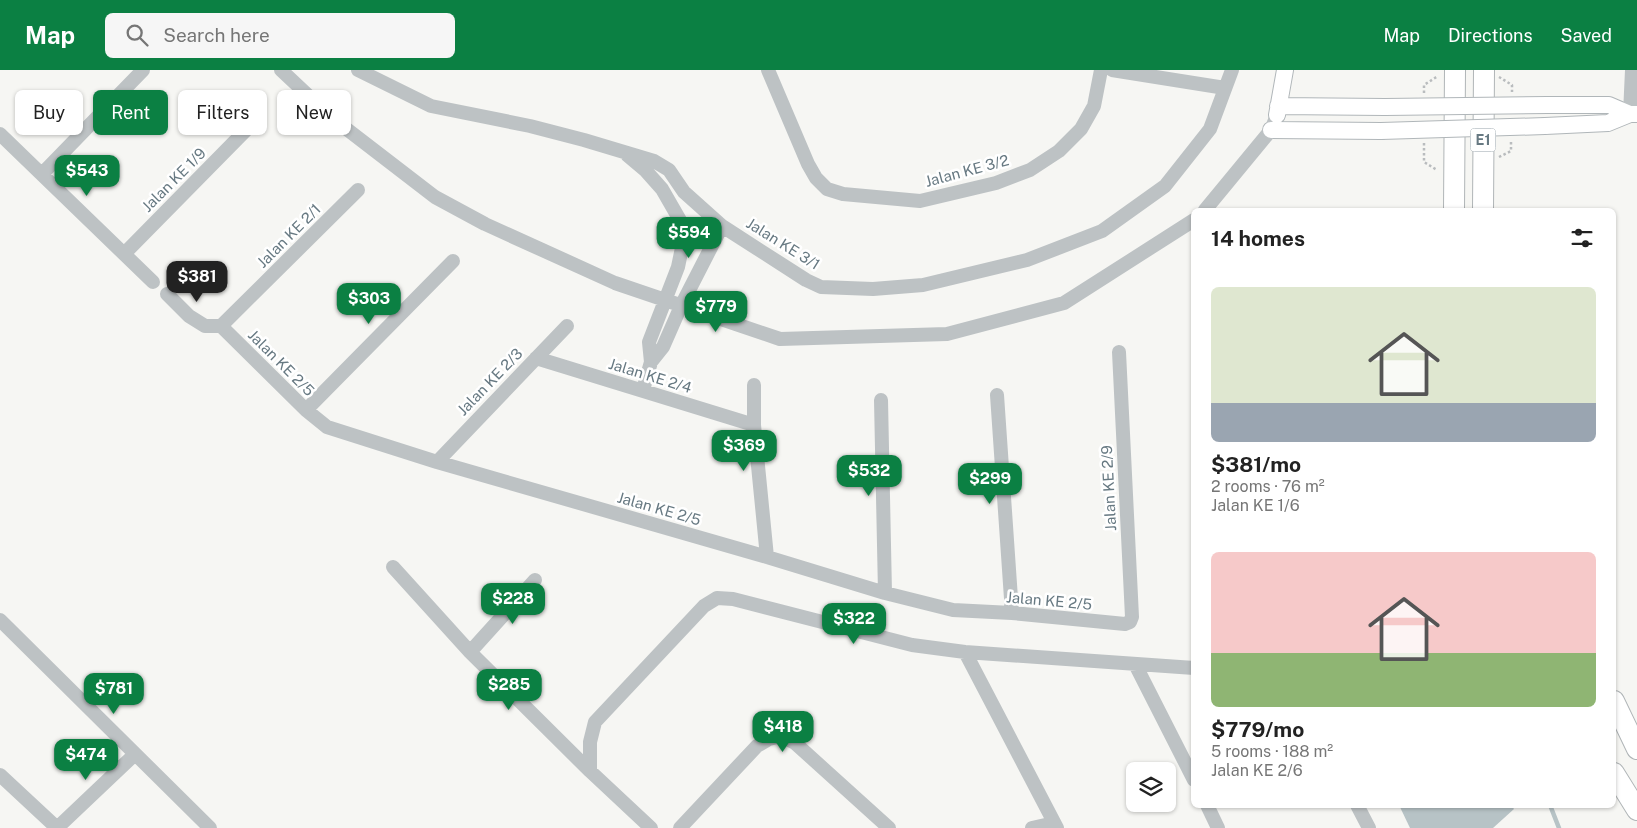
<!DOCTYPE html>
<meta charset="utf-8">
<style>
:root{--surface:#fff;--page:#f6f6f6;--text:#222;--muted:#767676;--accent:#0b8043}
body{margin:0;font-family:"Public Sans",sans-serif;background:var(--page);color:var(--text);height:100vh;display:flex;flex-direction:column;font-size:19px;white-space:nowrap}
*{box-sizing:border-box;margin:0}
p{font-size:16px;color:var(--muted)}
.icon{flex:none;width:28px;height:28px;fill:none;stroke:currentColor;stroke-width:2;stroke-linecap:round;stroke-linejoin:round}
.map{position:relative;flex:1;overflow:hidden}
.panel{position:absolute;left:1191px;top:138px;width:425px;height:600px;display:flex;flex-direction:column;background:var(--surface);border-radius:8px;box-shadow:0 1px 4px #0004}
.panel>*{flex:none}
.guide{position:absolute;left:15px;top:20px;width:475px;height:45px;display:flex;gap:10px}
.fabs{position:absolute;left:1126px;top:692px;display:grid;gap:10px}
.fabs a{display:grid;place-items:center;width:50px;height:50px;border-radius:8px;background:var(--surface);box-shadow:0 1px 4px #0004;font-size:25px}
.price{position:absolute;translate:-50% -42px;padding:0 11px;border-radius:10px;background:var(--accent);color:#fff;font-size:16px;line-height:32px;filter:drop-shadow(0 1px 2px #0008)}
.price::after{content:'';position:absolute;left:50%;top:30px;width:15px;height:11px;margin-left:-8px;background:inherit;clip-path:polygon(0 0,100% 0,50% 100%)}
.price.current{background:#222;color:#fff}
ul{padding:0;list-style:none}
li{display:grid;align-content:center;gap:10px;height:265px;padding:0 20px}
li span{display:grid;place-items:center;height:155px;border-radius:8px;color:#555}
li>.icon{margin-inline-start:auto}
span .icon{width:90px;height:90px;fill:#fffc;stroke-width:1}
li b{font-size:21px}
h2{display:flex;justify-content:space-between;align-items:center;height:60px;padding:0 20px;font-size:21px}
.chip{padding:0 18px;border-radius:8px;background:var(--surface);box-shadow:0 1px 4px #0004;font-size:18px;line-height:45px}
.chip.current{background:var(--accent);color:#fff}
header{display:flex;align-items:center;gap:30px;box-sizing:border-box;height:70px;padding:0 25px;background:var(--accent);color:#fff}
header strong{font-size:24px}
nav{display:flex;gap:28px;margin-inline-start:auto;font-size:18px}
.search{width:350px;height:45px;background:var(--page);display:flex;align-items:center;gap:12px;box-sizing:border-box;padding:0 18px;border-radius:8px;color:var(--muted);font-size:19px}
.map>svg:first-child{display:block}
.water{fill:#b7c3c6}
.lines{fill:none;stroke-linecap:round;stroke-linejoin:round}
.stream{stroke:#b7c3c6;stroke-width:4.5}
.major-casing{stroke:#b0b6b9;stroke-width:18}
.highway-casing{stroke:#b0b5b7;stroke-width:22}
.path{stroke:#b9bcbe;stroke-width:2.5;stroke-dasharray:2.5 2.5;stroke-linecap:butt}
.minor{stroke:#bdc2c4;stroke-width:14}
.major{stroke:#fff;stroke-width:16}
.highway{stroke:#fff;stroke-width:20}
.major-bridge-casing{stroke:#b0b6b9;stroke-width:18;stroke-linecap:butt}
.major-bridge{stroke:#fff;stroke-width:16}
.labels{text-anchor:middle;stroke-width:5;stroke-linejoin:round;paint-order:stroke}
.shield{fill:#fff;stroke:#95a1a8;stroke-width:1}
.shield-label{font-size:14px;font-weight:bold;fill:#677982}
.street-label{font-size:15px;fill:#677982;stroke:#fff}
</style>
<header>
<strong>Map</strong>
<div class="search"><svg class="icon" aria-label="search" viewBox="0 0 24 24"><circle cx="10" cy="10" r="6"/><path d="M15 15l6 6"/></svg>Search here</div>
<nav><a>Map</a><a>Directions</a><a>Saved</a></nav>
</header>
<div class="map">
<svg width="1637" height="758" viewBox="0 0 1637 758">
<rect width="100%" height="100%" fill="#f6f6f3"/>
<path class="water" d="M1399,735H1511L1514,739L1493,758H1410Z"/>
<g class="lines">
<path class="stream" d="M1550,735L1559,758"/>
<defs>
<path id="major" d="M1547,35H1609L1630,44
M1278,36L1385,37
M1277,45L1285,0
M1545,56L1608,53L1630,44H1637
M1271,60L1381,61"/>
<path id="highway" d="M1454,140L1455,0
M1483,140L1484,0
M1614,631L1637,679
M1614,703L1637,740"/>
</defs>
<use href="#major" class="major-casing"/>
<use href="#highway" class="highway-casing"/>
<path class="path" d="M1499,7L1512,15V22
M1424,23V15L1438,6
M1424,73V92L1437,100
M1499,87L1511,81V70"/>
<path class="minor" d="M281,0L331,47L435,127L485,154L615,213L780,269L947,264L1064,233L1194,150
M358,0L431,36L530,56L584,70L654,91L669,100L684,122L722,156L806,210L821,217L873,219L923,215L1027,190L1102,161L1165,116L1210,59L1232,0
M768,0L808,94L816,108L827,119L843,124L920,131L996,113L1030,100L1059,81L1081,59L1094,36L1101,0
M1112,0L1225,18
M1630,44L1632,0
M0,64L153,212
M627,85L646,101L662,119L681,152L683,173L678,197L649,272L651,292L643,320
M42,104L143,0
M1205,140L1271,60L1275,50
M125,183L247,59
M167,224L189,246L205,256H221
M221,256L306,340L327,357L437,392L767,487L885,523L953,540L1012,543L1125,554L1130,552L1132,547L1119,282
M221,256L358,120
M536,288L754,355
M651,292L663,277L681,236L722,156
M754,315V355L767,487
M997,325L1012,543
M881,330L885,523
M306,340L453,191
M437,392L567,256
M393,497L470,582L590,701L651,758
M0,550L210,758
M470,582L535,510
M965,582L1057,758
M1135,594L1194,710
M590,701V672L595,652L704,536L717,528L733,529L912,575L965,582L1194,598
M0,705L57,758
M1207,735L1218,758
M1357,735L1369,758
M57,758L134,685
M680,758L757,676L769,669L781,666L795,673L889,758
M1032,758L1054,753"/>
<use href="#major" class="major"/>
<use href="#highway" class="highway"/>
<defs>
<path id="major-bridge" d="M1385,37L1547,35
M1381,61L1545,56"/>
</defs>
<use href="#major-bridge" class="major-bridge-casing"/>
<use href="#major-bridge" class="major-bridge"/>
</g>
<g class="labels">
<rect class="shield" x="1470.5" y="58.5" width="25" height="23" rx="4"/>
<g class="shield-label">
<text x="1483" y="75">E1</text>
</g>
<g class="street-label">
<text transform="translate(967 101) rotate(-15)" y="5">Jalan KE 3/2</text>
<text transform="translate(174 110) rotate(-45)" y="5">Jalan KE 1/9</text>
<text transform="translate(289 166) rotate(-45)" y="5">Jalan KE 2/1</text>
<text transform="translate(783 174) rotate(32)" y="5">Jalan KE 3/1</text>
<text transform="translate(281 293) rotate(45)" y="5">Jalan KE 2/5</text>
<text transform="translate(650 306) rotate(17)" y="5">Jalan KE 2/4</text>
<text transform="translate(490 312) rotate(-46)" y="5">Jalan KE 2/3</text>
<text transform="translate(1109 418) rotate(-93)" y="5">Jalan KE 2/9</text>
<text transform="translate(659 439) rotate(16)" y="5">Jalan KE 2/5</text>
<text transform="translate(1049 531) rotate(5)" y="5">Jalan KE 2/5</text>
</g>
</g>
</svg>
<div class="fabs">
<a><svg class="icon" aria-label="layers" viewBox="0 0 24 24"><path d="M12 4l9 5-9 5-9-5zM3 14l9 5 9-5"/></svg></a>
</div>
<b class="price" style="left:87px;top:127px">$543</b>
<b class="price" style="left:689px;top:189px">$594</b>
<b class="price current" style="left:197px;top:233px">$381</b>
<b class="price" style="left:369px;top:255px">$303</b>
<b class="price" style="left:716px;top:263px">$779</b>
<b class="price" style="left:744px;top:402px">$369</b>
<b class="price" style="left:869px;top:427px">$532</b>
<b class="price" style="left:990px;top:435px">$299</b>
<b class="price" style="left:513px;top:555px">$228</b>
<b class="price" style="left:854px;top:575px">$322</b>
<b class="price" style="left:509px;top:641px">$285</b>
<b class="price" style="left:114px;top:645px">$781</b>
<b class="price" style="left:783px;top:683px">$418</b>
<b class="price" style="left:86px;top:711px">$474</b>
<div class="guide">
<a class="chip">Buy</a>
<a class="chip current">Rent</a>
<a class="chip">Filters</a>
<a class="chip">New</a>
</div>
<section class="panel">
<h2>14 homes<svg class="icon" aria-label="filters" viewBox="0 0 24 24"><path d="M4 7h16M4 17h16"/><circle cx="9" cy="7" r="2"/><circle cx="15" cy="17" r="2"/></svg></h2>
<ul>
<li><span style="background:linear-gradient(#dfe7d0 75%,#9aa5b1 0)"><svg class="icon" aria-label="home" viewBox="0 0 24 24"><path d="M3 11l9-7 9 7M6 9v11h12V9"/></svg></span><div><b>$381/mo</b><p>2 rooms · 76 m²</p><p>Jalan KE 1/6</p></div></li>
<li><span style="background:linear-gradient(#f6c9c9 65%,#8fb573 0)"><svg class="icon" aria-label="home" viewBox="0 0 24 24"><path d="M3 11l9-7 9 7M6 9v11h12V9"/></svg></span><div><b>$779/mo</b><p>5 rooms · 188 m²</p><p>Jalan KE 2/6</p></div></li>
</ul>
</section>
</div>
